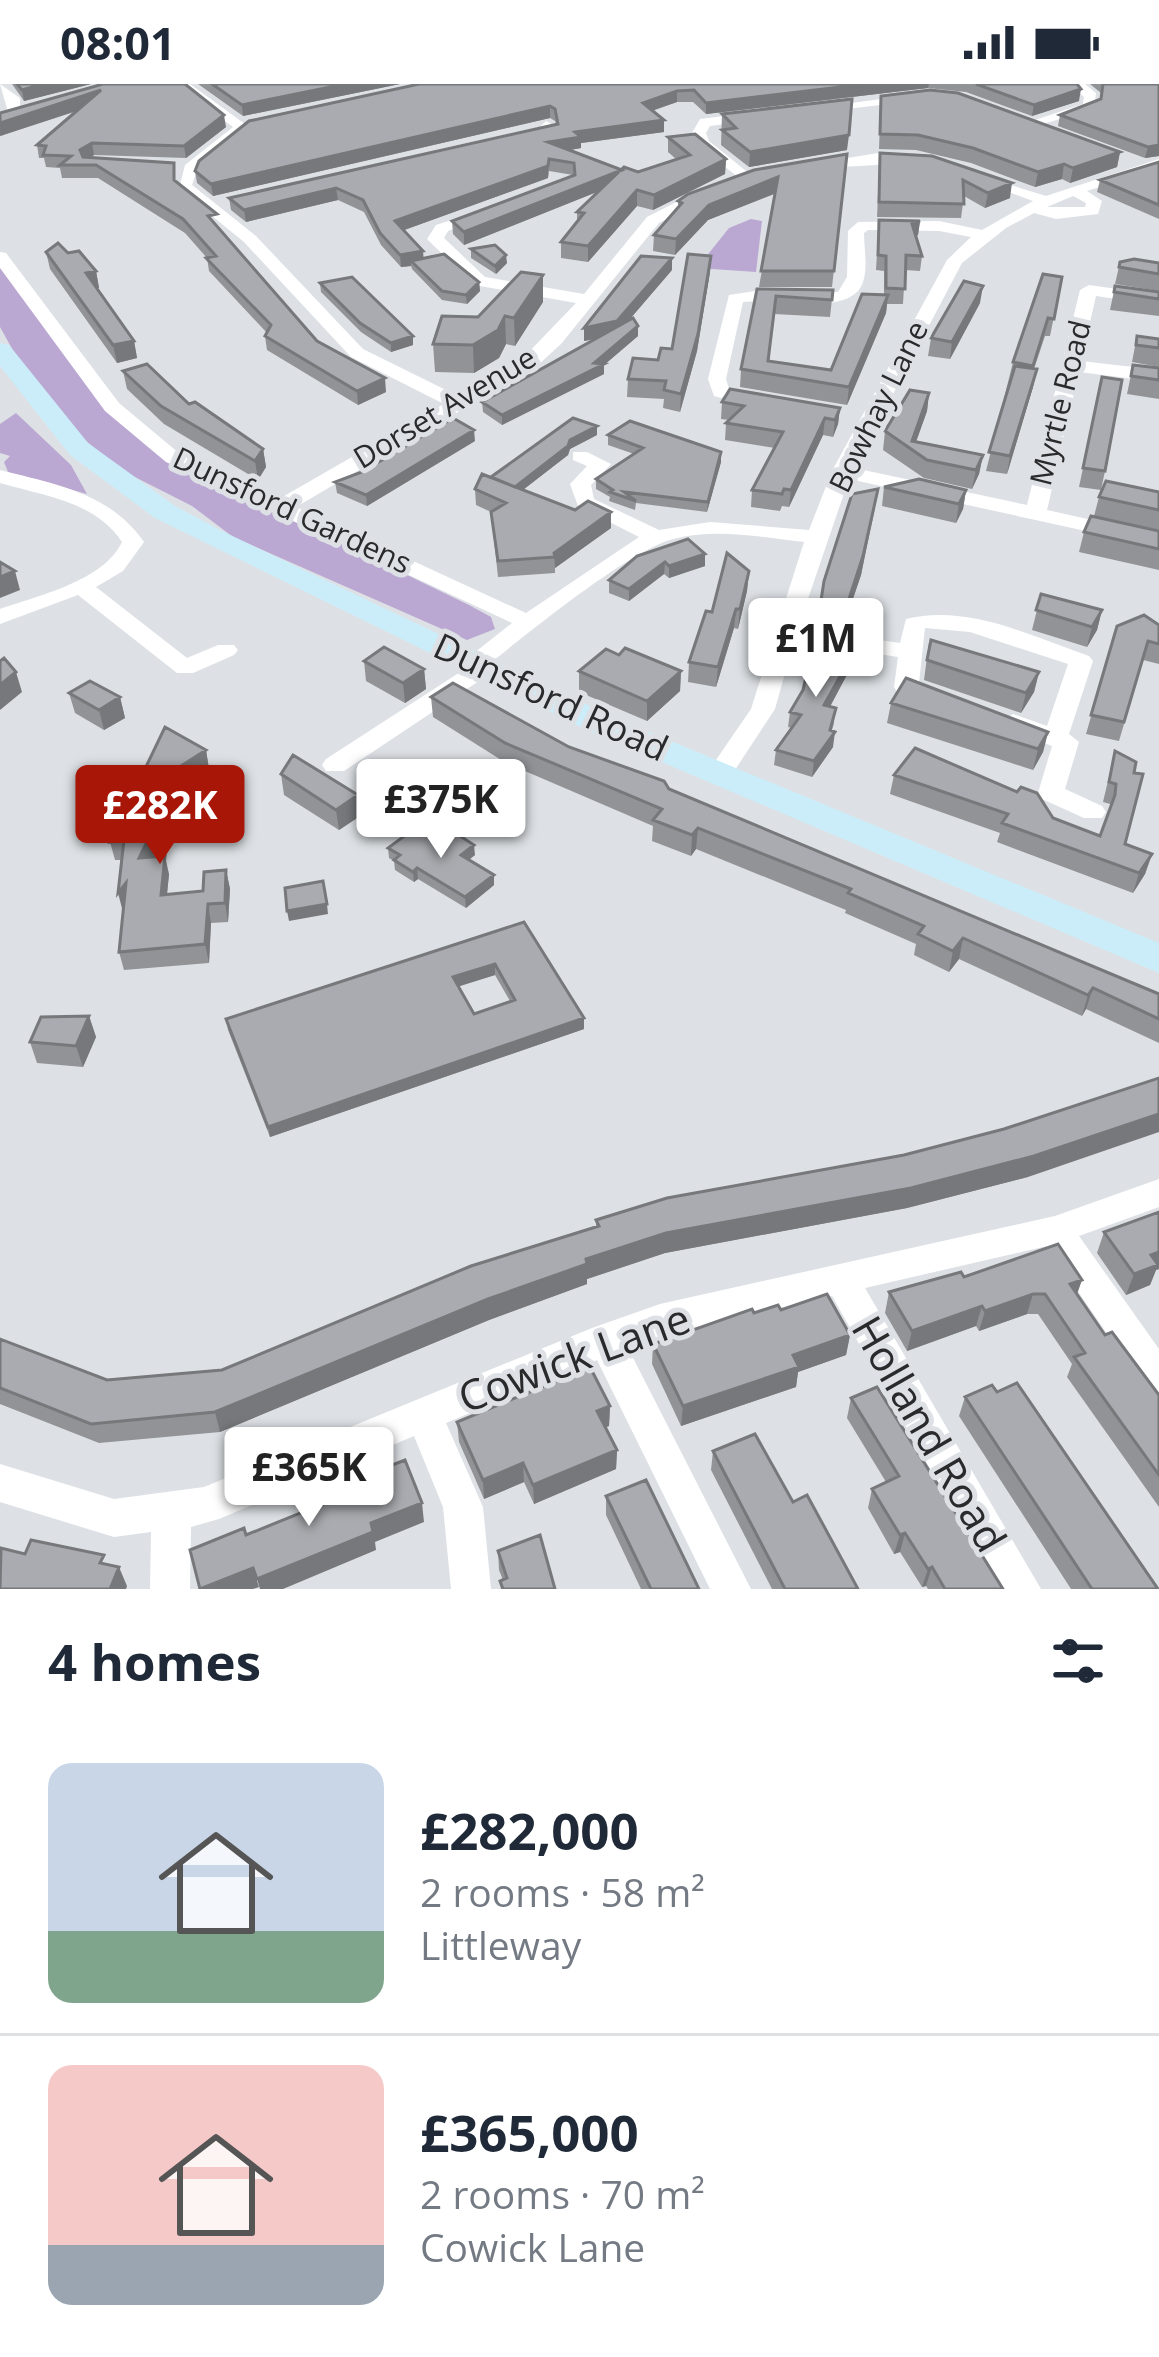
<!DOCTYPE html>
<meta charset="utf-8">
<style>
:root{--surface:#fff;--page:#f2f2f3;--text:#1f2937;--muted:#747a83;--line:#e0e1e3;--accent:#a81608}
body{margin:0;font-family:"Open Sans",sans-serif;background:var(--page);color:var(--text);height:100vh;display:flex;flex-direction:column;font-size:45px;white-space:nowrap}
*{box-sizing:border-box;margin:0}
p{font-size:39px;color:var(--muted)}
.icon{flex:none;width:66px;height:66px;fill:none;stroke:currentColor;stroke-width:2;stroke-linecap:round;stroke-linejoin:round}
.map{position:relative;height:1505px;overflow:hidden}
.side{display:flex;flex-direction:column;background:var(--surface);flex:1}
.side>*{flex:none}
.price{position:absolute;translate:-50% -102px;padding:0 27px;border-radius:12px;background:#fff;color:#222;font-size:39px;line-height:78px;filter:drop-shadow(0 3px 6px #0008)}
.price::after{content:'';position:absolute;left:50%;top:72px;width:36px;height:27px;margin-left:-18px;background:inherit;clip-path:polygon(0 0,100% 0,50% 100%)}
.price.selected{background:var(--accent);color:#fff}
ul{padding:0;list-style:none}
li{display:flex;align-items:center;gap:36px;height:300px;padding:0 48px}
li+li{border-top:3px solid var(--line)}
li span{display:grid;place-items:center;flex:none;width:336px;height:240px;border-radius:24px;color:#555}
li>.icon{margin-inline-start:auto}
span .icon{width:144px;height:144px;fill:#fffc;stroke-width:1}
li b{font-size:51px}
h2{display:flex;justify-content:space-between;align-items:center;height:144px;padding:0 48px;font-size:51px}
.status{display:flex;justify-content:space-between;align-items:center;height:84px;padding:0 60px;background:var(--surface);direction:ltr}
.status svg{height:33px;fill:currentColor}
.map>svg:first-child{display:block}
.green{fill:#bba8d2}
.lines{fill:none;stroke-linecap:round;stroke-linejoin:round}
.minor{fill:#fff;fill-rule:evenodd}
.major{fill:#cbedf9;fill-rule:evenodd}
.wall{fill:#929397;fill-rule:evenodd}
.shaded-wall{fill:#77787b}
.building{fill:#aaabb0;stroke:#77787b;stroke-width:3;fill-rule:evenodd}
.labels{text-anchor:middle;stroke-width:10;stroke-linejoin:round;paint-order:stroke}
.far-street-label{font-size:30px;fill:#292a2c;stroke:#dde1e5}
.street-label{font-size:36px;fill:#292a2c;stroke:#dde1e5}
.near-street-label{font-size:42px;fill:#292a2c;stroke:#dde1e5}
</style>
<div class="status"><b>08:01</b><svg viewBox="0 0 49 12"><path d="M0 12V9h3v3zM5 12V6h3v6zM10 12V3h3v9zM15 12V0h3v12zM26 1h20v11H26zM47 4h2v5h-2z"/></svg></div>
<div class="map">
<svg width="1159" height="1505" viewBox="0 0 1159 1505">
<rect width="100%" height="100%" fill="#dde1e5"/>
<path class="green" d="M751,135L762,137L756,188L697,184L729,144Z
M0,182L102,321L157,370L469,521L491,533L495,545L467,556L233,453L192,422L121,386L75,348L20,279L0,243Z
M16,329L71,381L87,410L8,388L4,378L10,372L0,369V340Z"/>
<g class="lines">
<path class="minor" d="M0,0L20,14V31L8,28Z
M174,0H190L249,43L197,86L192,101L256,152L363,265L458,312L524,273L576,219L474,201L427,155L436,141L493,123V129L448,147L444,154L485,193L584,210L647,133L706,103L719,106L659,139L561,260L538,281L296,423L526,529L639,453L578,422L570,400L587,382L573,376V368H587L611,380L591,401L594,415L659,446L710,438L809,446L832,387L947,176L971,153L939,147L868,146L864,149C864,164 868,183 863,198C852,234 773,214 743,218L726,295L730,308L721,314L714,312L708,295L729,211L762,206L838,208L847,193L848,147L858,138L939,137L982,146L1033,117L972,95V89L1046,112L1159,75V84L1087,107L1102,117L1098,130L1056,135L1034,129L1006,144L962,179L854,384L1027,421L1080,206L1089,201L1159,211V221L1096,212L1081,277L1159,286V298L1079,288L1047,426L1159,451V463L849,395L798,544L900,559L906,535C968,520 1031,552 1089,572L1093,577L1069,650L1079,658L1065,705L1102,722L1106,728L1102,734H1084L1042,715L1038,709L1052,662L1004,643L1001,638L1013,630L1047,642L1068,580L970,548L925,544L919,599L943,611L931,618L897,608L894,603L898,573L794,557L775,625L729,695H711L707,689L751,625L804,458C762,453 715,444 673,455C629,467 532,546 493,577L498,582L494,587L344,687H326L322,681L326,675L468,583L465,578L469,573L512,539L166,378L105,327L0,184V168L6,169L119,319L180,370L279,415L444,320L351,273L244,158L179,105L185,81L233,43ZM1073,112L1086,119L1085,123H1047Z
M1070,0H1085L1096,9L1094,25L1029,44V38L1083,20L1084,13Z
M918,10L913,17L814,29L807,25Z
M758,28L763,35L710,42L706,49L709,57L751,91V97L746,99L698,62L692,49L700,35Z
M546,37L553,41L554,49L442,70L435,66L540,43Z
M878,69L924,75C914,80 833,83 812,85L805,81Z
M0,386C55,400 110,409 144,458L123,487L96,503L187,574L218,561H234L238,566L234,571L193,589H177L78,511L0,540V525C37,512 104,497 122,458C95,417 44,412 0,399Z
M1159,1095V1123L1079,1152L1159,1265V1312L1146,1307L1047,1162L865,1204L1041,1505H998L832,1212L662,1251L628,1264L751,1505H710L597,1276L446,1339L483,1423L491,1505H451L443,1423L414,1352L219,1435L191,1443L190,1505H150L151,1448L114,1453L0,1418V1380L114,1415L204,1403L592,1244L660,1220L1055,1132Z"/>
<path class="major" d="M0,259L9,261L88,359L175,422L220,446L615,634L1159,859V889L591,648L155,434L70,371L0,282Z"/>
</g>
<path class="wall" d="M12,0H91L24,17Z
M103,0L226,43L186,74L94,71L91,73L176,97L317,257L386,308L358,321L267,266L265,252L267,249L209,187L207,174L185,149L98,94H62L60,84L46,83L44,74H39L37,61L77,27L0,52Z
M198,0H400L243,32Z
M419,0H1077L1079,17L1032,32L966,8L928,4L706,30L693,18H677L652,27L664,48L581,59V64L570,66L622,85L638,88L676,75L668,68V53L726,75L725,90L653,126L637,122L588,178L561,174V158L577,139V128L599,107L464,161L453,150L452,137L573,91L549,87L548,94L404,146L423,174L479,198L480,207L467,220L442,216L412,185L411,182L401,183L381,161L364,128L338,116L246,138L231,126L229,114L556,40L555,37L550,34L213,112L197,99L195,87Z
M1090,0H1159V72L1145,74L1058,42L1060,31L1100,15L1101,9Z
M881,12L1120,68L1117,83L1070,99L1062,95L1035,103L971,79L916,66L879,65Z
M722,30L847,66L749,83L721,61Z
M880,69L932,72L1010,114L985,124L964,112L961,134L877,133Z
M847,70L832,203H759L775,109L708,136L675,171L653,167L654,151L678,124V117Z
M1159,78V135L1097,108L1100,96Z
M879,136L920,137L918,151L916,152L922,172L920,187L905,186L903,220H887L886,229L847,321L740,303L741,285L757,205L833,206L830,233L774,230L769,277L831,286L884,211V187L876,186Z
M471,165L507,179L496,190L471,174Z
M46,168L68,169L96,187L99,204H97L134,257L137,274L117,279L50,185Z
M1120,178L1159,179V207L1115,200Z
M672,186L629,236L638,252L604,281V290L502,341L483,328L482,318L596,255L584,257Z
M710,188L697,267L680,328L663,324L664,315L627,313L628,295L672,265Z
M1062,193L1050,252H1045L1034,285L1033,303L1007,390L986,387L1013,278Z
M320,199L413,261L391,268L361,248L321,208Z
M1115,202L1159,208V232L1110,226Z
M543,218L515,262L506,260L499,274L474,289L435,288L433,260L478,233Z
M980,219L950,275L928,272L931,254Z
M1137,252L1159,255V283L1132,278Z
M1133,281L1159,284V315L1127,310Z
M123,287L189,320L263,365L266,383L258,396L164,340L127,305Z
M1102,293L1105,387L1101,406L1079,403Z
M929,309L927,327L916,358L983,371L979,390L972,405L924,394L883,366L885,347Z
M722,318L840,324L838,340L833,353L823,351L789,423L782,422L780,427L751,423L752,406L775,364L725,356L726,339L729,336L721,335Z
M597,351L570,365L568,371L523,406L575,426L611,428V444L555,484V489L498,493L491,428L476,421L475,405L491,393Z
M608,351L721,378L707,428L636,419L635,426L609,417L610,413L596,405V395L634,370L608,361Z
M475,357L367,422L337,409L335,398Z
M884,403L966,406L963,425L956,439L882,422Z
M1159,408V446L1094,432L1099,413Z
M875,424L861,491L843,544L817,542L820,523Z
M1159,447V486L1079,468L1084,448Z
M705,470V482L669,494L664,490L629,517L609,509V496L637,472Z
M749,487L747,507L738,545L734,544L716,603L688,598L689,578L712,528Z
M1041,510L1102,526L1097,546L1087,563L1032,546Z
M1159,541V580L1143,576L1119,657L1086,650L1117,542Z
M929,558L1039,588L1034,608L1021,629L924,596Z
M840,567L853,569L851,583L830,622L834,639L832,646L833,663L812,693L774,681L776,666L792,644L788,643L790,628Z
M619,571L681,587L680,607L647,637L579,608V587Z
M364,577L424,585L426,605L405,619L366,597Z
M69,609L120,613L125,634L104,646L75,629Z
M431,613L569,663L1159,910V959L1086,925L1082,932L959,875L949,888L914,871L916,860L845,829L846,826L696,765L691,772L652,757L653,742L506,679L433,633Z
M891,619L1048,648L1043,668L1033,686L887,639Z
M206,666L209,685L157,719L169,740L153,773L169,790L167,810L203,807L226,786L230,805L228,838L211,839L209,879L124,886L119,868L123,827L122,776H115L110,758Z
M1115,667L1125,760L1152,770L1145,790L1133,809L997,758L1000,749L890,710L894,691L1053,734L1100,752L1110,726V720L1103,718Z
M281,690L358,711L360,732L339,746L284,711Z
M440,759L475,771L469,776L494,801L466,824L418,795L414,798L395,786L394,777L389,774L388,764Z
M524,838L584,945L270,1053L228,946L226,935ZM495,891L510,917L474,930L458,902Z
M89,932L96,953L83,983L37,979L30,958Z
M1028,1093L907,1124L665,1169L587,1195V1200L489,1236L220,1348L99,1359L0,1320V1255L107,1296L222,1286L596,1143V1136Z
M1159,1128V1185L1156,1186L1150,1201L1126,1211L1097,1169L1104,1148Z
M964,1193L1077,1210L1105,1251L1159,1311V1423L1067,1293L1072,1280L1038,1230H1027L979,1247L976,1242L907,1267L885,1229L889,1208Z
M781,1226L850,1251L846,1271L798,1288L796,1303L681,1342L652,1280L653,1260L754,1229Z
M965,1313L1158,1505H1071L959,1332Z
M851,1314L1003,1505H928L926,1502L922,1503L900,1468L894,1470L868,1424L872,1405L886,1398L847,1334Z
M610,1322L609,1342L605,1343L617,1366L616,1385L534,1420L524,1398L484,1415L459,1358L457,1338Z
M713,1367L793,1418L858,1505H772L711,1386Z
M606,1412L699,1505H641L606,1431Z
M498,1467L555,1505H501L500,1497L503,1496L499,1486Z"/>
<path class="shaded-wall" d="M43,0H91L24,17L22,6Z
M345,0H400L243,32L242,21Z
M866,0H929L928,4L706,30V19Z
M1081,5L1079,17L1032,32L1034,21Z
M101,6L103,18L0,52V39Z
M677,7V18L642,30L643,19Z
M550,22V34L213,112L211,100Z
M224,31L226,43L186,74L184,62Z
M664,36V48L581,59V64L548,70V58L575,48Z
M849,51L847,66L749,83L750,68Z
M92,59L94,71L83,79L80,66Z
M1159,61V72L1145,74L1148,63Z
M1120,68L1117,83L1070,99L1073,84Z
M549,75L548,94L396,149L395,137Z
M726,75L725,90L653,126L654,111Z
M1064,80L1062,95L1035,103L1038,88Z
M622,86V98L464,161V148Z
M778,93L777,109L708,136L675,171L676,155L709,121Z
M1012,99L1010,114L985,124L988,109Z
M336,104L338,116L246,138L244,126Z
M637,106V122L588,178V162Z
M920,137L918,151L910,155L912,140Z
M423,167L424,179L411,177V182L401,183L400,171Z
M506,171L507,179L496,190L495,182Z
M711,172L710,188L697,267L680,328L681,310Z
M672,174V186L617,250L584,257V244Z
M96,187L99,204L90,206L86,189Z
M543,191V218L515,262L514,234Z
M479,198L480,207L467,220L466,211Z
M983,202L980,219L950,275L952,258Z
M888,211L886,229L847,321L849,303Z
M505,232L506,260L499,274L474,289L473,261Z
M638,242V252L604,281V290L502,341V331L594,279Z
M413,252V261L391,268V259Z
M134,257L137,274L117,279L113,261Z
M1037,285L1033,303L1007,390L1010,372Z
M385,294L386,308L358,321L357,307Z
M929,309L927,327L913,366L912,357Z
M840,324L838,340L833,353L835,336Z
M825,334L823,351L789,423L791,406Z
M597,342V351L570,365L568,371L511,415V406L570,356Z
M474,346L475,357L367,422L366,411Z
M263,365L266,383L258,396L255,377Z
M721,368V378L707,428L708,418Z
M983,371L979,390L972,405L976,386Z
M878,405L861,491L843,544L846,524Z
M966,406L963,425L956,439L959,420Z
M611,428V444L555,484L554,469Z
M705,470V482L669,494V482Z
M665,478L664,490L629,517V505Z
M15,487L20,506L0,514V493Z
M749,487L747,507L738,545L740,525Z
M736,525L734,544L716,603L718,583Z
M1102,526L1097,546L1087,563L1092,543Z
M853,569L851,583L823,636L824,621Z
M424,585L426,605L405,619L403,599Z
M681,587L680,607L647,637V617Z
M16,588L22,608L0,626V601Z
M1039,588L1034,608L1021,629L1026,609Z
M120,613L125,634L104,646L99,626Z
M836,624L829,656L835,648L833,663L812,693L814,677L830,646Z
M1048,648L1043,668L1033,686L1038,665Z
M206,666L209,685L140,730L136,711Z
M358,711L360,732L339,746L336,726Z
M165,721L169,740L143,792L139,774Z
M698,744L696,765L691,772L692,751Z
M474,761L475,771L461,781V771Z
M1152,770L1145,790L1133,809L1139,789Z
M165,772L169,790L165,830L161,811Z
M417,784L418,795L414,798L413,788Z
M226,786L230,805L228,838L225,819Z
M494,791V801L466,824L465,813Z
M126,799L123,828L118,809Z
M208,820L211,839L209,879L205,860Z
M327,820L328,830L289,837L287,827Z
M963,854L959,875L949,888L953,867Z
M495,880V891L454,904L453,893Z
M1093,904L1086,925L1082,932L1088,911Z
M89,932L96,953L83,983L76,962Z
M584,934V945L270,1053L268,1043Z
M1159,1030V1048L1028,1093L907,1124L665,1169L587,1195V1200L489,1236L220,1348L215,1328L586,1175L666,1149Z
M1159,1168V1185L1156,1186L1150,1201L1126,1211L1134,1190L1151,1171Z
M1082,1196L1075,1216L1070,1200Z
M1033,1210L1027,1230L979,1247L985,1227Z
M982,1222L976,1242L907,1267L912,1247Z
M850,1251L846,1271L798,1288L796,1303L681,1342L683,1322L793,1271Z
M610,1322L609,1342L597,1347V1327Z
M617,1366L616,1385L534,1420L533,1401Z
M523,1379L524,1398L484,1415L483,1396Z
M422,1419L424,1438L375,1458L376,1466L283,1505H260L257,1495L371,1439Z
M905,1449L900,1468L894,1470L900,1451Z
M119,1483L127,1502L126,1505H110Z
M932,1483L926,1502L922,1503L928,1485Z
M253,1484L259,1503L253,1505H202Z"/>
<path class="building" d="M17,0H43L22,6Z
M103,0H185L224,31L184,62L92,59L80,66L83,73L174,79V96L217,130L208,132L317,257L385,294L357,307L265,252L271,241L206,174L216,172L183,135L96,81H60L71,72L43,71L46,62L37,61L101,6L0,39V29Z
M212,0H345L242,21Z
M419,0H866L706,19L694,6L677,7L643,19L664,36L575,48L581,53L548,58L622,86L464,148L452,137L575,91L574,79L549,75L548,82L395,137L423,167L400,171L380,149L363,116L336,104L244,126L229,114L558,40L555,25L550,22L211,100L195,87L199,77L249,37Z
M976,0H1077L1081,5L1034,21Z
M1103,0H1159V61L1148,63L1060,31L1101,15Z
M930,6L958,9L1120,68L1073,84L1064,80L1038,88L973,64L918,51L880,50L881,12Z
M852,15L849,51L750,68L722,46L736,44L722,30Z
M695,50L726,75L654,111L637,106L588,162L561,158L584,129L577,128L624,83L638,88L690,71L668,53Z
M880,69L932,72L1012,99L988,109L963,96L964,120L879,118Z
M847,70L834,187H761L778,93L709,121L676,155L654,151L682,119L678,117L688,110L754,86Z
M1159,78V121L1100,96Z
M879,136L920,137L912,140L922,172L906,171L905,205L886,204V172L878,171Z
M58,159L68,169L79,167L96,187L86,189L134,257L113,261L46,168Z
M495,161L506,171L495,182L471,165Z
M444,170L479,198L466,211L442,207L411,177Z
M688,170L711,172L698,250L681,310L664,306L666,297L628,295L633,274L658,276L661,264L672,265Z
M641,172L672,174L617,237L584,244Z
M1134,175L1159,179V190L1119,183L1120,178Z
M521,188L543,191L514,234L505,232L498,246L473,261L433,260L442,232L478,233Z
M1043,190L1062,193L1054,235L1048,234L1033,282L1013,278Z
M352,193L413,252L391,259L360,239L320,199Z
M964,197L983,202L952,258L931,254Z
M1115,202L1159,208V215L1114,208Z
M757,205L833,206L832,216L776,212L768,277L831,286L862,210L888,211L849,303L741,285Z
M633,234L638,242L594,279L604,280L502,331L482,318Z
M1137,252L1159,255V264L1136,261Z
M147,280L189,320L195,318L263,365L255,377L161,322L123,287Z
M1133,281L1159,284V296L1131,292Z
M1015,282L1037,285L1010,372L989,368Z
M1102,293L1122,296L1105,387L1083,384Z
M730,305L840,324L835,336L825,334L791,406L784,405L782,410L752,406L783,348L726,339L744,322L722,318Z
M910,306L929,309L912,357L983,371L976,386L927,376L885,347Z
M453,334L474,346L366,411L335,398L362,388Z
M573,334L597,342L570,356L568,362L515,403L491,393Z
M630,337L721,368L708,418L624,408L636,417L610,408L613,406L596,395L643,364L608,351Z
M482,390L575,426L588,417L611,428L554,469L555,473L498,477L491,428L506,419L475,405Z
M919,395L966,406L959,420L884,403Z
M1106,397L1159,408V426L1099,413Z
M878,405L863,472L846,524L820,523L824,497L852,410Z
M1091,432L1159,447V465L1084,448Z
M688,455L705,470L669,482L665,478L629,505L609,496L637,472Z
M727,469L749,487L740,525H736L718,583L689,578L706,527L712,528Z
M0,478L15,487L0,493Z
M1041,510L1102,526L1092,543L1036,526Z
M1144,531L1159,541V560L1148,557L1124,638L1091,631L1117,542Z
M816,550L842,554L840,567L853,569L824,621L836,624L830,646L835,648L814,677L776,666L801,631L790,628L803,606Z
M931,556L1039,588L1026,609L927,576Z
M384,563L424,585L403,599L364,577Z
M625,564L681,587L647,617L579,587L606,565L619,571Z
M4,574L16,588L0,601V577Z
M906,594L1048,648L1038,665L891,619Z
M90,597L120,613L99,626L69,609Z
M453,599L569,663L664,697L669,705L1159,910V935L1093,904L1088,911L963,854L953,867L918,850L924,842L848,809L851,805L698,744L692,751L653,736L662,725L505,659L431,613Z
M165,643L206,666L136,711L165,721L139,774L165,772L161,811L203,807L204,788L226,786L225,819L208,820L205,860L119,868L126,799L118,809L124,756L110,758Z
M915,664L1017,708L1021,703L1037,709L1053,734L1100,752L1115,711L1116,700L1109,698L1115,667L1136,678L1134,689L1143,690L1125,760L1152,770L1139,789L1002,739L1008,730L894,691Z
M293,671L358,711L336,726L281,690Z
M415,744L440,759L454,748L474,761L461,771L494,791L465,813L417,784L413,788L394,776L400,771L388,764Z
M323,797L327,820L287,827L285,804Z
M524,838L584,934L268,1043L226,935ZM495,880L515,916L474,930L453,893Z
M89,932L76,962L30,958L41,933Z
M1159,994V1030L1034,1072L911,1104L666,1149L586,1175L587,1180L488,1215L215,1328L91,1340L0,1304V1255L107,1296L222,1286L471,1182L599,1142L596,1136L667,1114L904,1071L1004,1045Z
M1159,1128V1168L1151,1171L1158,1181L1134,1190L1104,1148Z
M1058,1160L1082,1196L1070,1200L1105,1251L1112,1248L1159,1311V1391L1074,1273L1085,1269L1045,1210H1033L985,1227L982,1222L912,1247L889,1208L961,1188L964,1193Z
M827,1210L850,1251L793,1271L799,1283L683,1322L653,1260L752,1225L754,1229L778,1221L781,1226Z
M590,1283L610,1322L597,1327L617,1366L533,1401L523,1379L483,1396L457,1338Z
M1017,1299L1158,1505H1092L965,1313L992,1301L997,1308Z
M877,1303L1003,1505H945L932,1483L928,1485L905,1449L900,1451L872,1405L899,1392L851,1314Z
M755,1350L793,1418L807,1411L858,1505H785L713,1367Z
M405,1376L422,1419L371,1439L373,1448L257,1495L253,1484L200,1505L190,1466L244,1444L246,1451L355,1407L351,1397Z
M646,1396L699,1505H651L606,1412Z
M540,1451L555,1505H503L500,1497L507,1494L498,1467Z
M31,1456L104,1471L100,1479L119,1483L110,1505H0L1,1464L25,1470Z"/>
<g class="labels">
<g class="far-street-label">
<text transform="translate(1061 319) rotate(-76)" y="10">Myrtle Road</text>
<text transform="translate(879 323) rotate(-64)" y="10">Bowhay Lane</text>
<text transform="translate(445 324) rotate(-31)" y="10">Dorset Avenue</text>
<text transform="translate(292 427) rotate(25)" y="10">Dunsford Gardens</text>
</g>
<g class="street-label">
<text transform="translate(551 613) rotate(25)" y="13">Dunsford Road</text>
</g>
<g class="near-street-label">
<text transform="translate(574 1274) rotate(-20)" y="15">Cowick Lane</text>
<text transform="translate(929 1350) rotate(60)" y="15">Holland Road</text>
</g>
</g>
</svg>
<b class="price" style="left:816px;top:616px">£1M</b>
<b class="price" style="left:441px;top:777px">£375K</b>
<b class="price selected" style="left:160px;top:783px">£282K</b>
<b class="price" style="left:309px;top:1445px">£365K</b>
</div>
<section class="side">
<h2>4 homes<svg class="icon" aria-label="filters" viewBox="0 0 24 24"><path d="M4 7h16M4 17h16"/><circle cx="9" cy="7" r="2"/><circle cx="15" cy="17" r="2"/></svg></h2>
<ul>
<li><span style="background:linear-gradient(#c9d6e8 70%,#7fa58c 0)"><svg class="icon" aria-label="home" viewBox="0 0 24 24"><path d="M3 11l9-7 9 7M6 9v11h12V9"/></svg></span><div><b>£282,000</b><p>2 rooms · 58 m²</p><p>Littleway</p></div></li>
<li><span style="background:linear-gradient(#f6c9c9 75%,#9aa5b1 0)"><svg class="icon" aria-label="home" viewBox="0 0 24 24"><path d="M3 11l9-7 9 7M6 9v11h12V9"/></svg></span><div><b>£365,000</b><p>2 rooms · 70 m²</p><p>Cowick Lane</p></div></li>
</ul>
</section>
